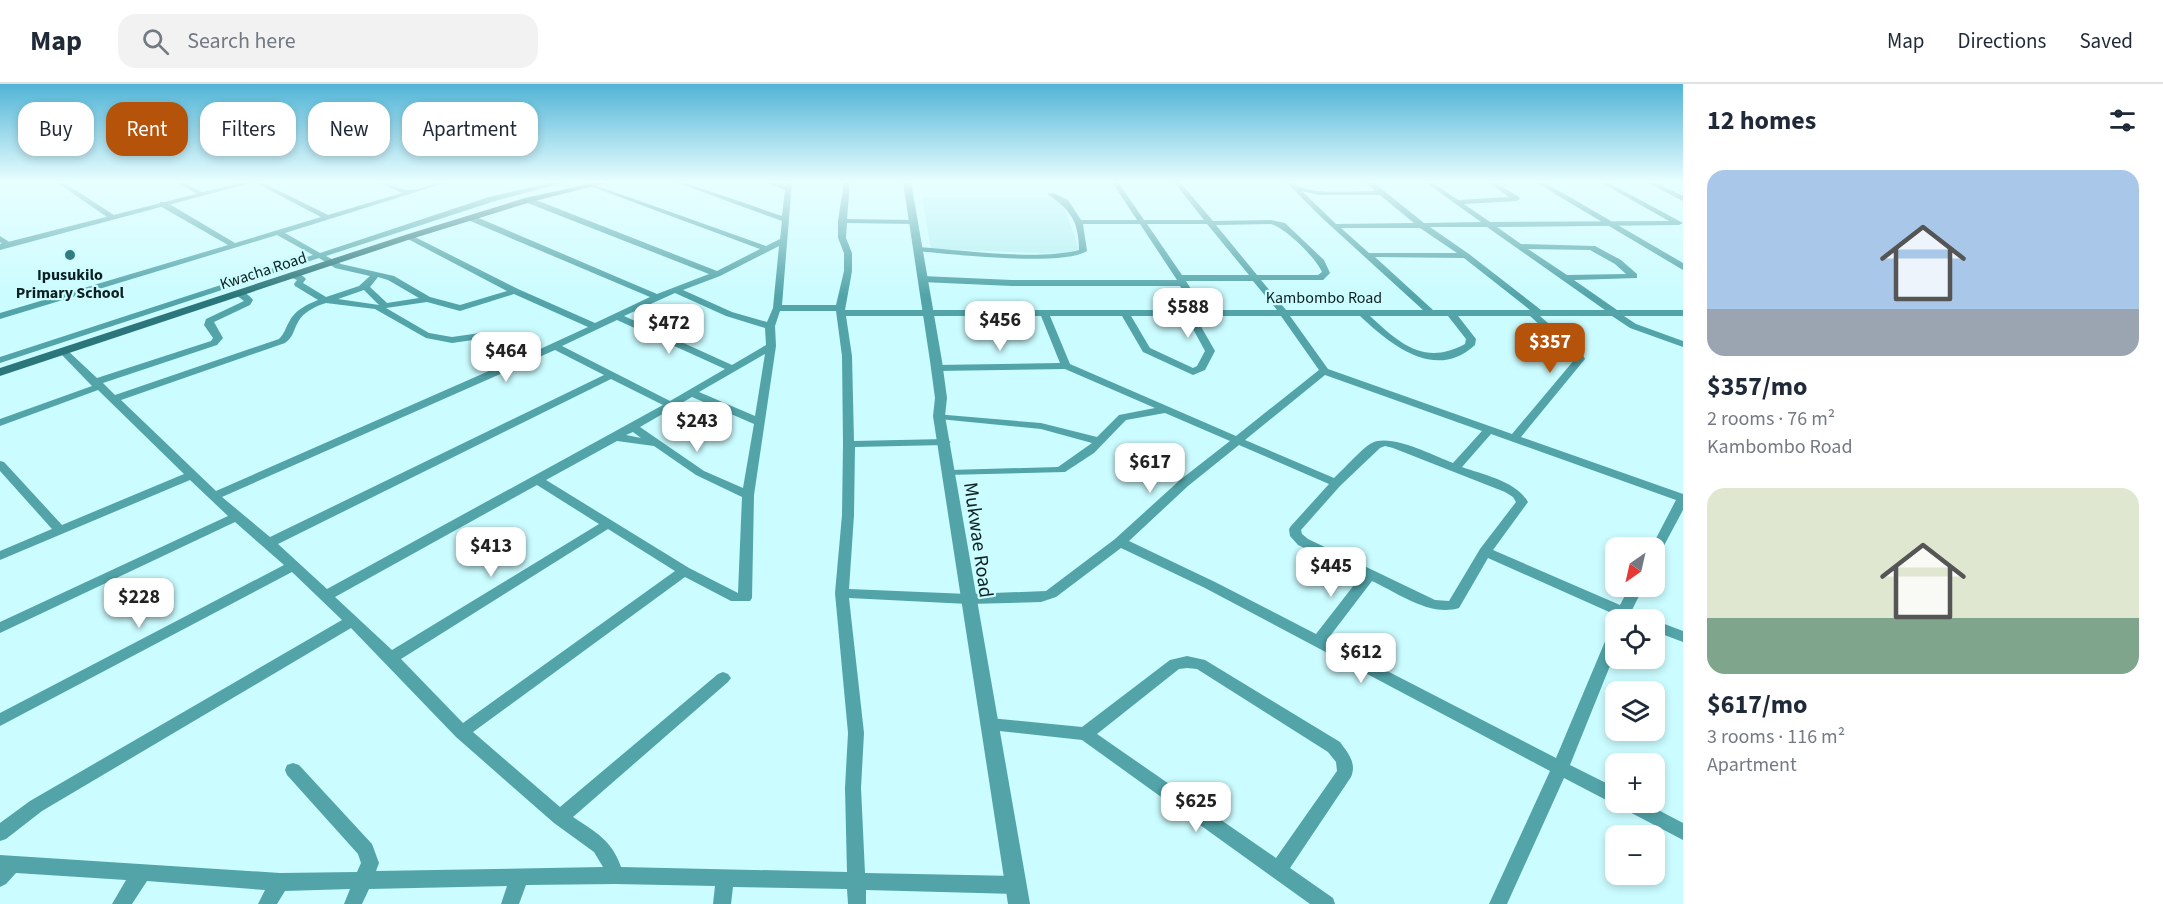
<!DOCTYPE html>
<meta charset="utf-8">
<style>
:root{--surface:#fff;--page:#f2f2f3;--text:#1f2937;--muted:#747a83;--line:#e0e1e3;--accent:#b45309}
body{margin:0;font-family:"Source Sans 3",sans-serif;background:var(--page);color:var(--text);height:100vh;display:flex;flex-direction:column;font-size:22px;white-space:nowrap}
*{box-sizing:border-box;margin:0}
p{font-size:20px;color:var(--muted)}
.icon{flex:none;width:33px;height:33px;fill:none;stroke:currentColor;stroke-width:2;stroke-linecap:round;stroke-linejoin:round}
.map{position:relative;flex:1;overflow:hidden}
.panel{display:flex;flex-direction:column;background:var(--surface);width:480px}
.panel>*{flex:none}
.hud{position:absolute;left:18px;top:18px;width:570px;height:54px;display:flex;gap:12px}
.needle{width:39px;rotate:214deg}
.fabs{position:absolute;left:1605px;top:453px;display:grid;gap:12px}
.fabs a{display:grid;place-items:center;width:60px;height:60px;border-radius:12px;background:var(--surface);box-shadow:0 3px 9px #0003;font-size:30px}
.price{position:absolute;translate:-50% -51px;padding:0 14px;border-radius:12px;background:#fff;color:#222;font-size:20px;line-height:39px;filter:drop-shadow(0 2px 3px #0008)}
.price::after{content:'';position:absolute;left:50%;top:36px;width:18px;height:14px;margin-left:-9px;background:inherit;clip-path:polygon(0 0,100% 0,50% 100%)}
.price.selected{background:var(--accent);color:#fff}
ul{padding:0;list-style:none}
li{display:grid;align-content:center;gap:12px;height:318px;padding:0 24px}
li span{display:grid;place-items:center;height:186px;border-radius:18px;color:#555}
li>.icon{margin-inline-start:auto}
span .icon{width:108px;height:108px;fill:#fffc;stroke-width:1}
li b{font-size:26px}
h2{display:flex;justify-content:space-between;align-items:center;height:72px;padding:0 24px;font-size:26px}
.pill{padding:0 21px;border-radius:18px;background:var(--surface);box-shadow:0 3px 9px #0003;font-size:21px;line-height:54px}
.pill.selected{background:var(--accent);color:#fff}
header{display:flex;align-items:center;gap:36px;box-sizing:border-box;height:84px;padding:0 30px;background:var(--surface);border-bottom:2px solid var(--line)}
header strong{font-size:28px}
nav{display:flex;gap:33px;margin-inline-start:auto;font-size:21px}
.search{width:420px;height:54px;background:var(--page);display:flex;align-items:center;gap:15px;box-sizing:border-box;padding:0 21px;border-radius:18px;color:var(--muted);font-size:22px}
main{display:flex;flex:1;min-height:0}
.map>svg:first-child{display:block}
.built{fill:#b6f0f3}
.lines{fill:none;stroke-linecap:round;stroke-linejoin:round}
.minor{fill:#52a4a9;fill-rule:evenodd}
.tertiary{fill:#52a4a9;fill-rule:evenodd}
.secondary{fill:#2b767a;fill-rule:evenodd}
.poi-dot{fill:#327b7f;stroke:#cbfcff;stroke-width:2}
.labels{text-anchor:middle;stroke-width:4.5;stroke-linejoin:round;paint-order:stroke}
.far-street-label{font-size:16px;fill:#0d2021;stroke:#cbfcff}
.far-poi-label{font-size:16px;font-weight:bold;fill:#0d2021;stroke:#cbfcff}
.street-label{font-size:20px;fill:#0d2021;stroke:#cbfcff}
</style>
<header>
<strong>Map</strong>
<div class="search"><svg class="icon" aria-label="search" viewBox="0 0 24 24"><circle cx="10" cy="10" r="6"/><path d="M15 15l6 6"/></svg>Search here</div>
<nav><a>Map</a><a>Directions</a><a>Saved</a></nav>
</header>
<main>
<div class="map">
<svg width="1683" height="820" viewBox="0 0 1683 820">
<rect width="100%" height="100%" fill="#cbfcff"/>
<path class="built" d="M922,113H1052L1064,123L1079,165L1061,170L931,165Z"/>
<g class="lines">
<path class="minor" d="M56,98H63L117,133L110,135Z
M176,98H183L205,110L199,111Z
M254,98H261L328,131L402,109L378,98C389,98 400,107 411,106C424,105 435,97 448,98L285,149L320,169L489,113L553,98H563L562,99L495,117L326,172L341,180L394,192L430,213L460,221L507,207L404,153L411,151L518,205L595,239L650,213L468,136V132H474L657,210L709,190L525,118V114H531L717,187L760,165L587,101L592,100L766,162L780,155L782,137L675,98H683L782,132L785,106L766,98H774L785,101L786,98H792L782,221H836L844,187V169L838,154V137L844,98H850L847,135L914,136L918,138L914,140L847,139L846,154L852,169V187L845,226H1195L1180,202H1012L922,198L918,195L922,192L1012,196H1177L1140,140H1083L1087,167C1062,183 951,170 917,167L913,165L917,163C963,166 1036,177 1079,166C1079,137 1070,125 1047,110L1053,109L1068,116L1081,136H1137L1112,98H1118L1144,136H1204L1174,98H1180L1213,137L1271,136L1285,139L1324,176L1330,189L1323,196H1261L1286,226H1423L1321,133L1286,98H1292C1307,112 1355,107 1375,107L1366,98H1373L1424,139L1481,138L1425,98H1432L1458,116L1509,113L1488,98H1495L1519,113L1520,115L1516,117L1464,120L1490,138L1669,137L1600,98H1607L1683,139L1679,141L1497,143L1521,160L1595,162L1621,176L1637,190V194L1574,196L1617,226H1683V232H1624L1636,240L1683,257V263L1630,244L1612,232H1540L1582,269L1585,275L1521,353L1683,410V426L1660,469L1654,473V464H1651L1676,416L1491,350L1462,383C1484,391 1516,397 1528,418L1493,466L1620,521L1630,502H1644L1632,526L1646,532L1648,536L1616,537L1614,534L1616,531L1488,474L1459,524C1430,533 1398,509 1372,497L1327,556L1556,674L1609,548L1611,544L1616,543V567L1570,681L1616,704V718H1643L1683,739V756L1620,723L1618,720L1610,718L1564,694L1507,820H1489L1550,687L1205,504L1121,464L1056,513L1041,518L968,520L849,514L864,649L861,704L865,789L1016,792L1023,795L1025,801L1023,807L1016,810L866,806V820H848L847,805L733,803L731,820H713L715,802L615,800L526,801L519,820H501L507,802L369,805L362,820H344L350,805L285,807L277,820H258L265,806L147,797L132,820H112L126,796L16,789L6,800L0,803V771L280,789L357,788L361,779L358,770L287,691L285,686L287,681L293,679L299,681L372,760L379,779L376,787L603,783L594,768L554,739L456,653L351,544L42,727L6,755L0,757V739L30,717L342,536L292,488L0,642V629L284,481L235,438L0,549V538L228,432L190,396L0,476V467L52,445L0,387V377L4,378L62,441L184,390L98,306L0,342V335L92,302L61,270V266H67L97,294L211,257L213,254L204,241L206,235L244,217L236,211V207C242,206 249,211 253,216L250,221L214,238L223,254L217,261L103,299L115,311L279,255C285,249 285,245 289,238C295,226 306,221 318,216L295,202L294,200L297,196L290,193V189C295,188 303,191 306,195L303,199L326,213L359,202L370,192L335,184L319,174L0,279V273L313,171L277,151L0,235V229L228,161L160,122V118H166L235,159L321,133ZM1302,107L1319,111H1380L1414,139L1336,140ZM1147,140H1207L1249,191H1182ZM1271,140C1287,145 1315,173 1322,188L1318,191H1257L1216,141ZM1430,143H1487L1605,226H1541L1469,170ZM1341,144H1420L1457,169H1369ZM779,162L773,224L767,238L732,228L683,206L720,192ZM1528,165L1590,166L1615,180L1626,190L1567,191ZM1375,173L1464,174L1530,226H1433ZM378,193L388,196L419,214L387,219L370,203ZM1186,197H1253L1277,226H1204ZM364,206L379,221L338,215ZM675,209L726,232L765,244L766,261L732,281L624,232ZM514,210L588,243L538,266L480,249L452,253L429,249L386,224L427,218L460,227ZM326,219L375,225L426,254L452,259L480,255L530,269L216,407L121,316L285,259C294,252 293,247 298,238C303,228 316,222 326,219ZM780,227H836L842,272L843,360L842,431L835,509L848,649L845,704L847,788L621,783C612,756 595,748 573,733L728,598L731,594L728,590L723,588L718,590L560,723L473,648L685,493L731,517H750L752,514L754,411L776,262L775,242ZM846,232H1041L1060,279L936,281L931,284L936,287L1065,285L1155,324L1119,331L1097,353L1041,339L935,330L934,332L935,334L939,335L1041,345L1092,359L1058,383L950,386L946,387L944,389L946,391L1065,388L1094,369L1126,336L1165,329L1230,357L1180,396L1115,455L1046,507L968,510L849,505L854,431L855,363L945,361L951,358L945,355L854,357L852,272ZM1050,232H1122L1143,268L1193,291L1205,286L1215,267L1195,232H1281L1319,286L1236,352L1070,280ZM1131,232H1186L1205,267L1197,282L1193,284L1150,264ZM1290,232H1360C1390,260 1435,298 1475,261L1476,255L1458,232H1530L1574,272L1575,275L1512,350L1328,285ZM1370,232H1448L1466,255L1465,260C1425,282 1400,260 1370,232ZM617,236L725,285L670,317L562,262ZM555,266L604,291L270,453L222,413ZM765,270L755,332L699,308ZM1325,291L1482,347L1453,379C1434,372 1391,349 1372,359C1362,364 1344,385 1334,394L1245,356ZM611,295L663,321L327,505L278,460ZM692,313L754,340L743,404L704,387L640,343ZM633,348L641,354L626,351ZM617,357L654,362L696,391L742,413L738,509L689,484L546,396ZM1239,361L1329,400L1291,442L1289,445L1290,452L1298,461L1361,492L1316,550L1215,498L1129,457L1188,402ZM1385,362L1393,364L1505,408L1513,413L1516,418L1480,465L1449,517L1435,516L1308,455L1302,450L1301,446L1340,402L1380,364ZM537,401L599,440L392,566L335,513ZM608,445L675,487L463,639L401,575Z
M1646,98H1654L1683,112V117Z
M0,152L11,159V163H5L0,158Z
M1654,536L1683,547V558L1654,547Z
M1187,572L1205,576L1340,658C1348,669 1357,679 1351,693L1290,784L1333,814L1335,820H1310L1082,656L990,646L984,645L982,640L984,635L990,634L1082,643L1170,576ZM1187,584L1197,585L1328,668L1336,678L1337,687L1276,774L1097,650L1179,585Z"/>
<path class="tertiary" d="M243,98H254L0,166V160Z
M903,98H911L942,277L947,314L945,332L1030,820H1008L933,332L935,314L930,277Z
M1535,98H1544L1683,179V186Z"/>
<path class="secondary" d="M597,98H610L531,118L411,155L0,292V284L405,151L525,114Z"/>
</g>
<linearGradient id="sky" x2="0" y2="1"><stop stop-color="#51b4d6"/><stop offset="0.46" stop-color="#e8feff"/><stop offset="1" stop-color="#e8feff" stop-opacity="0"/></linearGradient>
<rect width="1683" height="212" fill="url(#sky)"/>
<circle class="poi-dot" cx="70" cy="171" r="6"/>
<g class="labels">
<g class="far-street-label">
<text transform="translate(263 186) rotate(-18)" y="6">Kwacha Road</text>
<text x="1324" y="219">Kambombo Road</text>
</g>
<g class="far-poi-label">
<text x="70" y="196">Ipusukilo<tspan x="70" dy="18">Primary School</tspan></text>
</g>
<g class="street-label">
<text transform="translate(979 456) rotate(82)" y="7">Mukwae Road</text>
</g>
</g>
</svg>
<div class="fabs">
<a><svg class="needle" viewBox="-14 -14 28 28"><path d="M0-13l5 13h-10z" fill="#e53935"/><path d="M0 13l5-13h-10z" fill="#747a83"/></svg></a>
<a><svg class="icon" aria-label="locate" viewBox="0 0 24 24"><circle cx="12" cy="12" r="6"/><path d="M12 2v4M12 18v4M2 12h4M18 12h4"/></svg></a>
<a><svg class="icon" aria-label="layers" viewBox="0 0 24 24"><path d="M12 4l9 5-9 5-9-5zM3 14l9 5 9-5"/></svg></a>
<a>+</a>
<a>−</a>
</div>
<b class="price" style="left:1188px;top:255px">$588</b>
<b class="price" style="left:1000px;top:268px">$456</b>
<b class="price" style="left:669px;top:271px">$472</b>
<b class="price selected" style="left:1550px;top:290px">$357</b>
<b class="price" style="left:506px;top:299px">$464</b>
<b class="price" style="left:697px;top:369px">$243</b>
<b class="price" style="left:1150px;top:410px">$617</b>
<b class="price" style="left:491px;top:494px">$413</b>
<b class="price" style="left:1331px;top:514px">$445</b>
<b class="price" style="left:139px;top:545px">$228</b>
<b class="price" style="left:1361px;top:600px">$612</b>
<b class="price" style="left:1196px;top:749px">$625</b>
<div class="hud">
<a class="pill">Buy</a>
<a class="pill selected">Rent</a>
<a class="pill">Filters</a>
<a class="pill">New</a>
<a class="pill">Apartment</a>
</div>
</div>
<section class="panel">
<h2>12 homes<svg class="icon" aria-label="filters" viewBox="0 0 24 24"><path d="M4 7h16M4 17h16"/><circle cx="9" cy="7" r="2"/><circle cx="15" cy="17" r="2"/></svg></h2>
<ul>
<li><span style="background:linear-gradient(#a9c7e8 75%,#9aa5b1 0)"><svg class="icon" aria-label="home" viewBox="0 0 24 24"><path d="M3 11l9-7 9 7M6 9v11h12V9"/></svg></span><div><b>$357/mo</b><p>2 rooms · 76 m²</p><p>Kambombo Road</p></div></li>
<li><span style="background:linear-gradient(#dfe7d0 70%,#7fa58c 0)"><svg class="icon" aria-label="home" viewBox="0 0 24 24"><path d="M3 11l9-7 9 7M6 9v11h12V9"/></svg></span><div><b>$617/mo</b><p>3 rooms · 116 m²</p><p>Apartment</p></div></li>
</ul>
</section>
</main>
